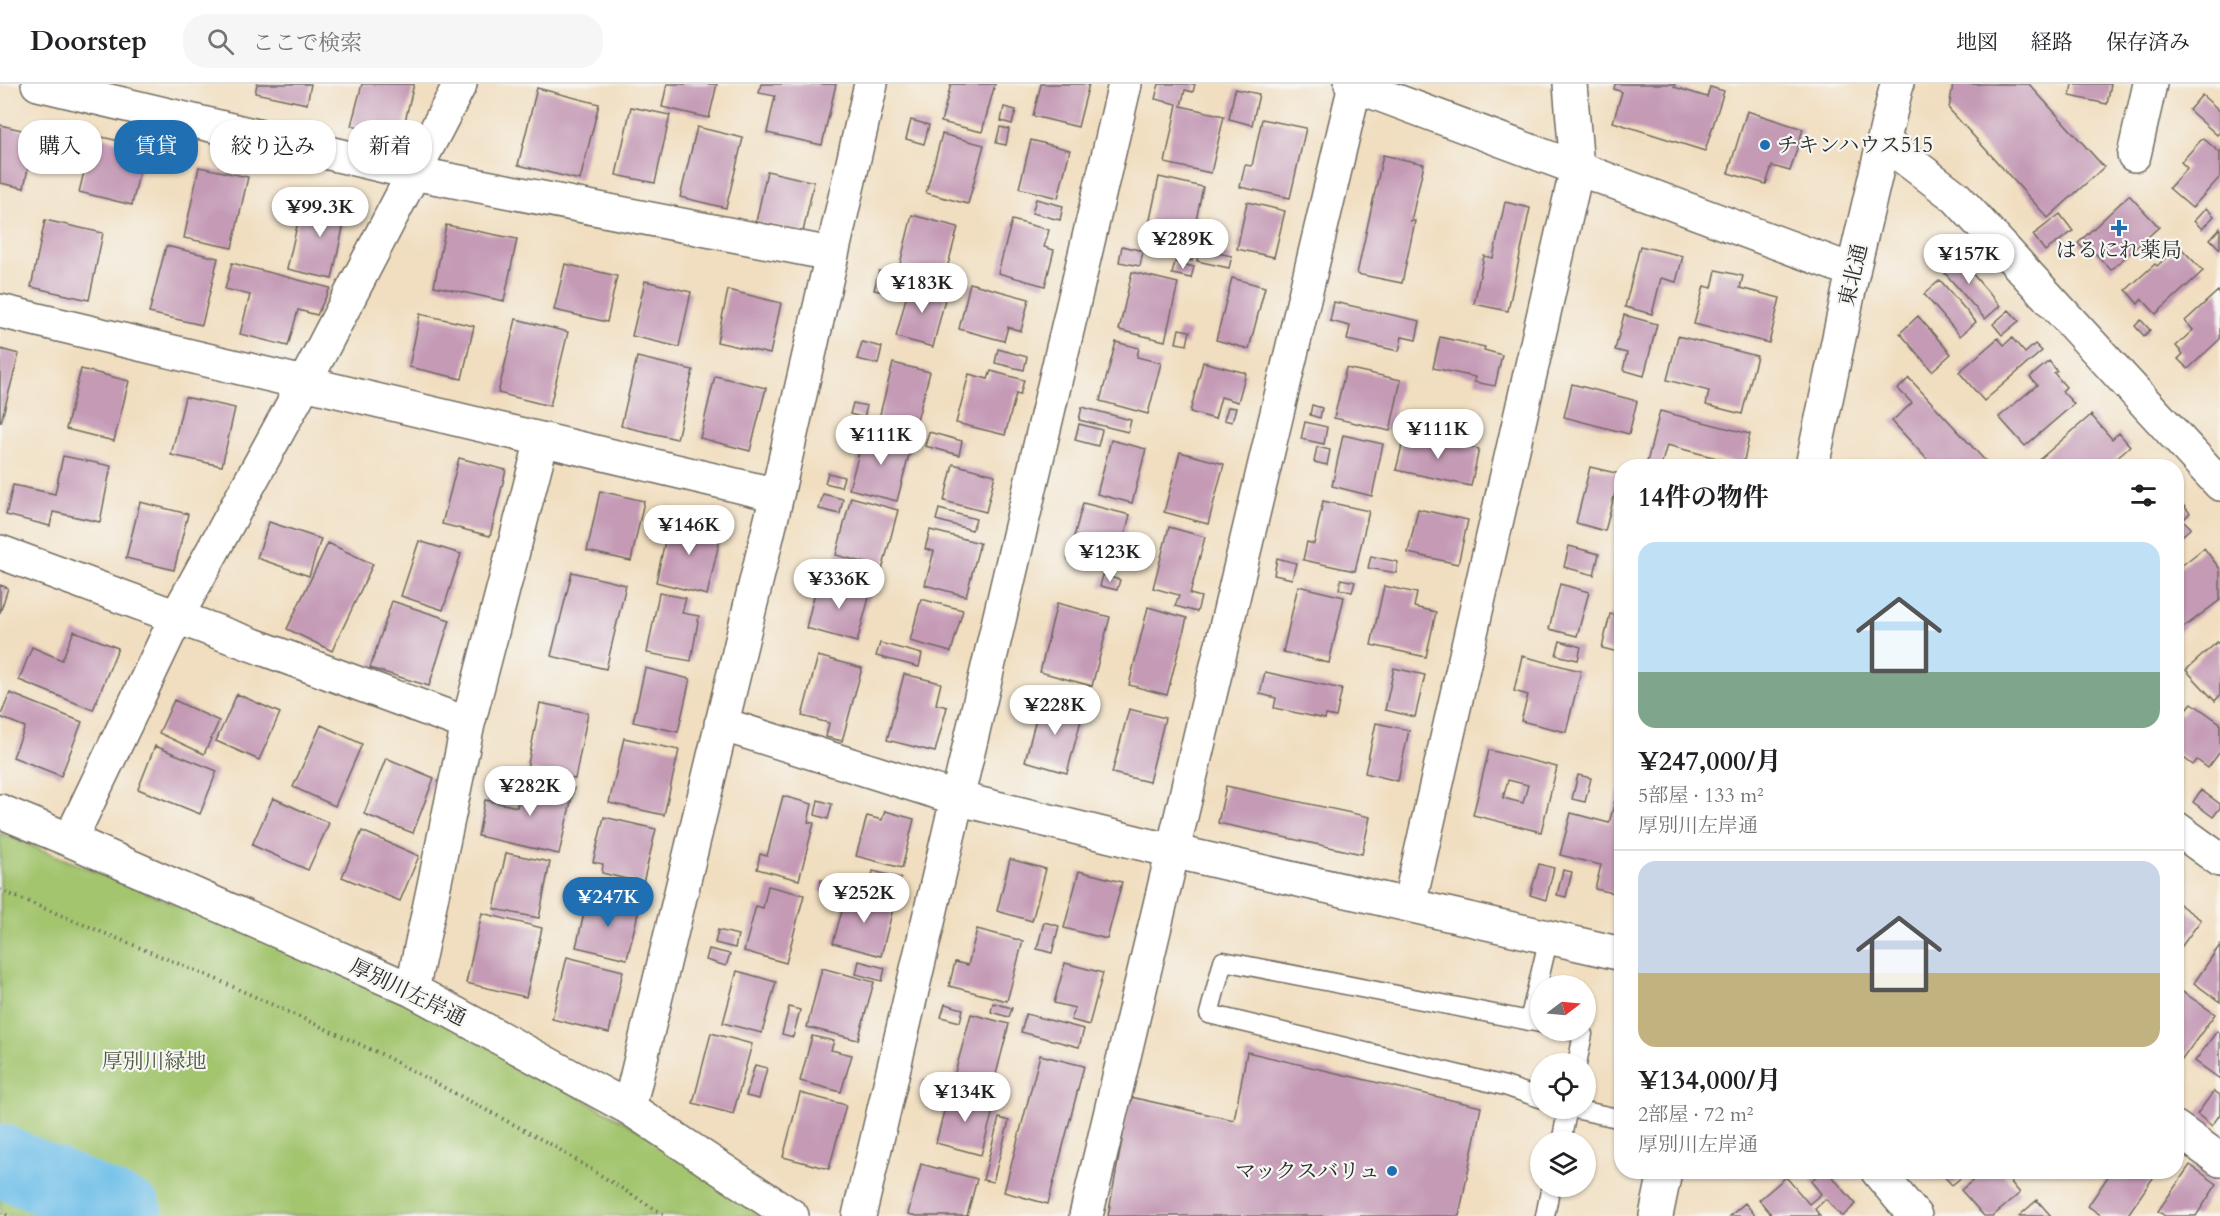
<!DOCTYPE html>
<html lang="ja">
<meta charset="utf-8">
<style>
:root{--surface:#fff;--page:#f6f6f6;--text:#202124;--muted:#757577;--line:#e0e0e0;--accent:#1f6fb2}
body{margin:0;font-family:Cardo,"Noto Serif JP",serif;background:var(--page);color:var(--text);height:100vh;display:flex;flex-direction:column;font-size:22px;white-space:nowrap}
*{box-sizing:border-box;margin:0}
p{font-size:20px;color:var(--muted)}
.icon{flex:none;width:33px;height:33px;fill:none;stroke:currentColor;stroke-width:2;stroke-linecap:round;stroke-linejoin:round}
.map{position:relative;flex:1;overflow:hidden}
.panel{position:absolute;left:1614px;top:375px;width:570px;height:720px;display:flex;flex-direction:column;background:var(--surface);border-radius:24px;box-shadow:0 2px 4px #0004}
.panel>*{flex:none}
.banner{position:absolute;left:18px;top:36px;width:570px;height:54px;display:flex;gap:12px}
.needle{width:39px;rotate:74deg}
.controls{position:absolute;left:1530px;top:891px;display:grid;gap:12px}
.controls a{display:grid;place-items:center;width:66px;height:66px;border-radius:50%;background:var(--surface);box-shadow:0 2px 4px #0004;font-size:30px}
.price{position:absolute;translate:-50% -51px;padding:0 14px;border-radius:21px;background:#fff;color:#222;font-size:20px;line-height:39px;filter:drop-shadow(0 2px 3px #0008)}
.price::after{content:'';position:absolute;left:50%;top:36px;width:18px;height:14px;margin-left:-9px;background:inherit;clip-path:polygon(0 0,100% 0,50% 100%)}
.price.on{background:var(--accent);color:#fff}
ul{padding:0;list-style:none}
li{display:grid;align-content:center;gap:12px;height:318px;padding:0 24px}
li+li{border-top:2px solid var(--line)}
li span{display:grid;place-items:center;height:186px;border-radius:18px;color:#555}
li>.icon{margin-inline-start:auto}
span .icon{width:108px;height:108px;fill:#fffc;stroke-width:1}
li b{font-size:26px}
h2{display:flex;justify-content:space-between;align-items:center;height:72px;padding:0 24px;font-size:26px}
.chip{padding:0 21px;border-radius:24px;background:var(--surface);box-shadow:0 2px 4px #0004;font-size:21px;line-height:54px}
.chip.on{background:var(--accent);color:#fff}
header{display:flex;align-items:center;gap:36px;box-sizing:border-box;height:84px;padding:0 30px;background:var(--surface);border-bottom:2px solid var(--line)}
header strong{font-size:28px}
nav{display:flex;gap:33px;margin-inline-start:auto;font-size:21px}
.search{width:420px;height:54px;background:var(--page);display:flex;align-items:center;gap:15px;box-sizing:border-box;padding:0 21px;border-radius:24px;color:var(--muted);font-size:22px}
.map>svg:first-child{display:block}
.green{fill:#a3c56e;stroke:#67784c;stroke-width:1.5}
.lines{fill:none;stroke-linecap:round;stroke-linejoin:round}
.river{stroke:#6cbee8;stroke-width:72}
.building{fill:#c49ab5;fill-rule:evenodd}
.service-casing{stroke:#706a5f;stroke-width:21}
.minor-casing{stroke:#706a5f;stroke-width:36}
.tertiary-casing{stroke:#706a5f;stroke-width:36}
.path{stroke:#706a5f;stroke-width:4;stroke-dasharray:1.5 4.5;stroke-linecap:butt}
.service{stroke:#fff;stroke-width:18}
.minor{stroke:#fff;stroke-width:33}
.tertiary{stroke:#fff;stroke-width:33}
.poi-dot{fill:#1f6fb2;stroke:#f6f6f2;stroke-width:2}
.labels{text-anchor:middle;stroke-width:4.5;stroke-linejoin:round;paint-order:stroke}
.poi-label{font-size:21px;fill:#2b2b2b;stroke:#f6f6f2;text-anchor:start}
.street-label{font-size:21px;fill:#2b2b2b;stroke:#f6f6f2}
.park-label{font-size:21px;fill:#4f593f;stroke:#f6f6f2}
</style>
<header>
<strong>Doorstep</strong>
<div class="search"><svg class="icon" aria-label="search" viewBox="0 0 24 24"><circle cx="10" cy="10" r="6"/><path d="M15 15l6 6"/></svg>ここで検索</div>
<nav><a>地図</a><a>経路</a><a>保存済み</a></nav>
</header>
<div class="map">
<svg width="2220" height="1132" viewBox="0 0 2220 1132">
<rect width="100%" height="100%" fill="#f6f6f2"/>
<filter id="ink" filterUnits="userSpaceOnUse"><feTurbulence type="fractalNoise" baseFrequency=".0167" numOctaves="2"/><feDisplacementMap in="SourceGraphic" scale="12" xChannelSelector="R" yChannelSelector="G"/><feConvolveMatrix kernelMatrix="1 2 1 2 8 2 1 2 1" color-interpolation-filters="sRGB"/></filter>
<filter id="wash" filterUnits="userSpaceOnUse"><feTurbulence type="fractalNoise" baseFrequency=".008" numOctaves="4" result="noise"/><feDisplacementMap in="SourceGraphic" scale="24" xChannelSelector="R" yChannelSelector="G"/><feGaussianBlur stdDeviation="1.35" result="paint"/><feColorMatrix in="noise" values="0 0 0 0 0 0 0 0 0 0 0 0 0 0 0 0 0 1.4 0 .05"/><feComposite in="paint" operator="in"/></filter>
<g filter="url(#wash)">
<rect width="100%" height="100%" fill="#f1dec0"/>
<path class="green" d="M0,749L384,905L659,1057L770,1132H0Z"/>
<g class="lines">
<path class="river" d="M0,1076L128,1132"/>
</g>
<g id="blocks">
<path class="building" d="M257,0H311L307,20L255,9Z
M362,0H414L401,54L351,42Z
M667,0H717L709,34L662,23Z
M761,0H836L822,61L767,49L775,12L759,9Z
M951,0H995L982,48L941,38Z
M1041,0H1089L1078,43L1033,32Z
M1159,0H1195L1193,8L1185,6L1181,22L1224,32L1211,89L1165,79L1177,20L1155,15Z
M1615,0H1675L1674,3L1707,13L1710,3L1724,7L1705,67L1613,38L1622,8L1614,5Z
M1953,0H2029L2104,83L2048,134L1949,25Z
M2072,0H2111L2107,20L2070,12Z
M537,4L599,20L580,96L518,81Z
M1235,5L1259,10L1252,41L1229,35Z
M2202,11L2220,27V48L2217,51L2189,26Z
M631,23L670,31L655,99L616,91Z
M1004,23L1016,26L1012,40L1001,37Z
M1747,27L1803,45L1790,87L1772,82L1766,100L1728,89Z
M1262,35L1306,44L1290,114L1240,103L1245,81L1252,82Z
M911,36L929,41L924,60L906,55Z
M0,41L35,49L24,104L0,99Z
M697,43L743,54L726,124L680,113Z
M1000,43L1009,45L1006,61L996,59Z
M76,47L145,63L132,121L79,108L86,80L69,76Z
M942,50L984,61L968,120L926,109Z
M2203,54L2219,68L2220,67V93L2192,124L2169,104L2187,84L2181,78Z
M1031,56L1070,66L1058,114L1019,104Z
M1383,71L1424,80L1411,137H1415L1402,199L1357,190Z
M199,83L248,93L232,164L184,154Z
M767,87L814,98L803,148L756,138Z
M1159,93L1203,103L1191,160L1147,150Z
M327,106L350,111L332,195L287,185L300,129L320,133Z
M2129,111L2159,143L2111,186L2093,167L2089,171L2078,159Z
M1036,115L1063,122L1060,136L1032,129Z
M1247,118L1285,127L1274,173L1237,165Z
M1505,118L1530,124L1508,227L1474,220L1484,172L1493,174Z
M2206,124L2214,132L2202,145L2194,137Z
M2060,130L2073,147L2045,167L2033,151Z
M912,131L958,143L945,192L900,180Z
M45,136L103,149L89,216L31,203Z
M1012,136L1049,146L1044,163L1054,166L1045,202L998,189Z
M446,141L517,155L504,217L434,202Z
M2220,144V165L2210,155Z
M1201,157L1215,159L1213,168L1232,172L1229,184L1197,177Z
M166,162L218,174L202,241L149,229Z
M1122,162L1143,167L1140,182L1119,178Z
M1640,162L1683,172L1676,198L1661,194L1652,230L1625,223Z
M2179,162L2203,187L2156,230L2142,215L2138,220L2126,206L2155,180L2157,182Z
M1182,165L1193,168L1192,177L1179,174Z
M1953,167L2000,222L1985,235L1937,180Z
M1175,178L1194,183L1191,194L1172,190Z
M232,179L330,204L317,231L298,226L288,262L240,250L250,211L225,205Z
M565,180L617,192L607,238L554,226Z
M1716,186L1743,192L1740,204L1780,214L1769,259L1694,240L1704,202L1712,204Z
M879,187L892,191L888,209L874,206Z
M1132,188L1178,199L1165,257L1119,246Z
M1232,194L1265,203L1249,265L1216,256Z
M1940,196L1976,238L1960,252L1924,210Z
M645,197L691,208L679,263L632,252Z
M910,198L947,207L933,263L896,253Z
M970,199L1029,215L1021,247L1008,243L1004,257L959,245Z
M728,206L781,219L770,270L717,258Z
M2218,207L2220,210V255L2188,285L2178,275L2183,270L2176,262L2193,246L2185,237Z
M1334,218L1420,237L1416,256L1402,253L1399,267L1347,256L1350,242L1330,237Z
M2009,226L2019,237L2002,251L1993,240Z
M420,230L474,242L462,295L409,283Z
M1624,231L1657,240L1644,292L1623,286L1627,269L1615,266Z
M1918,232L1951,270L1932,287L1900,249Z
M516,235L568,248L550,322L498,309Z
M2141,236L2150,246L2144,252L2135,242Z
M1179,245L1190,247L1187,261L1176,259Z
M1678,252L1757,272L1742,330L1706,321L1709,307L1667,296Z
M1440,253L1485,263L1484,266L1502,271L1495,302L1474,298L1475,293L1433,284Z
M1998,254L2004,261L2012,254L2025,269L2035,260L2042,267L1984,317L1959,288Z
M862,258L882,263L878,280L857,275Z
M1116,258L1139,264L1137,273L1161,279L1148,330L1100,317Z
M0,265L19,270L1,338H0Z
M998,265L1027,273L1024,286L995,279Z
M637,273L693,286L677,355L621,342Z
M2049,277L2057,287L2054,289L2066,303L2062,307L2074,320L2025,362L1999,333L2037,301L2030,293Z
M1203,278L1246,289L1238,318L1221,313L1215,335L1190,328Z
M893,279L930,288L915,344L879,334Z
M1346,284L1401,296L1390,347L1334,334Z
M81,285L129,297L114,357L66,345Z
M991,287L1024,296L1020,311L1016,310L1005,351L956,339L969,290L988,295Z
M715,292L766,304L750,367L700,354Z
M1909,294L1990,382H1933L1892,337L1912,319L1898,305Z
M1572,300L1637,317L1629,350L1564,333Z
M185,313L235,324L222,382L171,371Z
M853,319L867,322L864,334L850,330Z
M1312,321L1322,324L1320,334L1310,331Z
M1082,323L1131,336L1128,348L1079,336Z
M1228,323L1236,324L1232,338L1224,336Z
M1660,327L1750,350L1743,381L1667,361L1661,382H1646Z
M2091,331L2112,355L2119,349L2130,362L2107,382L2104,379L2100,382H2046L2040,375Z
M1305,338L1327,343L1324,360L1301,355Z
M1079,340L1102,346L1098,362L1075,356Z
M865,347L912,359L897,417L849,405Z
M929,348L962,357L959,371L925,362Z
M1405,349L1479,365L1471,402L1396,386Z
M1343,351L1383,360L1372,412L1332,402Z
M1111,356L1146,365L1132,419L1097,410Z
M1317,363L1330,366L1327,381L1314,378Z
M1180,368L1224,380L1208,440L1164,428Z
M63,372L111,382L100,438L53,428L50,442L6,431L13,401L55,410Z
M459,374L506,386L490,452L442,440Z
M953,380L995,391L986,428L944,417Z
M1590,383L1620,390L1605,447L1576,439Z
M828,389L844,393L841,403L825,399Z
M600,407L644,417L631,477L587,467Z
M823,410L843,415L840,430L819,425Z
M851,413L898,426L880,494L863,489L866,479L836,471Z
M2176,413L2190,429L2183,436L2191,444L2176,457Z
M1323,417L1369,427L1355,487L1303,476L1307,458L1314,460Z
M140,418L188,430L174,486L126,474Z
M1083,419L1130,431L1115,487L1068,475Z
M939,425L976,435L972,446L936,436Z
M1418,425L1468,436L1458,480L1408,469Z
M670,434L722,446L707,511L656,498Z
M269,438L321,455L309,492L257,474Z
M1169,443L1205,453L1190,510L1201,513L1197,528L1175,522L1179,511L1153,504Z
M930,446L980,459L966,512L925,501L934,467L925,465Z
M419,457L461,470L443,526L401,512Z
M328,459L373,480L332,567L287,545Z
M1569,462L1599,470L1594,491L1564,483Z
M2204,464L2220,485V516L2176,549V486Z
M1371,472L1398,478L1396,489L1368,484Z
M1277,474L1296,479L1292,495L1274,491Z
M572,488L626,501L606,585L551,572Z
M1103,491L1120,496L1117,506L1100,502Z
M826,494L871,506L857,558L806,544L815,508L822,510Z
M1341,495L1355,498L1352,508L1339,505Z
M1560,500L1589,508L1577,552L1549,545Z
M0,501L8,504L0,529Z
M1298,502L1344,513L1329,579L1283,568Z
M1384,502L1417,509L1414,523L1436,528L1426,573L1371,561Z
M659,509L686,514L682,529L699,532L691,577L647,569Z
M921,515L963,526L951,568L910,557Z
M392,517L450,536L429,602L370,584Z
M1057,519L1110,533L1092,602L1040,588Z
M1148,523L1187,534L1167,611L1129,601Z
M1610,530L1622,532V569L1602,564Z
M74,547L118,564L93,626L19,596L32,563L62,576Z
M1560,557L1581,563L1578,576L1556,571Z
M2217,558L2220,561V611L2215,617L2186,586Z
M880,559L922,570L919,583L876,572Z
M818,572L862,584L842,657L826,653L829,639L802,632Z
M1522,572L1581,587L1566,648L1521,637L1528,611L1514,607Z
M645,584L690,595L678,648L633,638Z
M1394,584L1425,591L1415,633L1385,626Z
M1265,588L1342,605L1336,633L1326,631L1325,635L1274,624L1276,614L1260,610Z
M904,590L941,599L936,620L947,623L935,668L887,656Z
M10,609L82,638L61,692L13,673L25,643L0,633Z
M237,610L280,629L259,676L216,657Z
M174,616L219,637L204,670L159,649Z
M1051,616L1084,625L1067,689L1025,677L1038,627L1047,629Z
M540,619L588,629L575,695L527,685Z
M2192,619L2220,639V668L2208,684L2197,676L2193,681L2176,668V629L2181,632Z
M1129,625L1165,634L1149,698L1112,689Z
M1376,639L1409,646L1398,697L1365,689Z
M321,641L362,660L335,722L293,703Z
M624,654L679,666L664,731L609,719Z
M155,662L217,687L200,730L138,705Z
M1489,666L1557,683L1541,748L1473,731ZM1508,696L1528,701L1523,719L1503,714Z
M386,674L434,694L413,749L364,730Z
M1578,691L1591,694L1585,718L1572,715Z
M523,693L574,704L559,770L478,752L485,716L517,723Z
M1226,702L1370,733L1362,770L1218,739Z
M1618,706L1622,707V811L1595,805L1601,781L1560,771L1571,729L1609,739Z
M2201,706L2220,720V724L2213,733L2193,718Z
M783,712L812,720L808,738L814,739L799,796L757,785L760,770L767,772Z
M273,714L329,739L308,786L252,761Z
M818,716L832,720L828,735L815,731Z
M885,727L914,735L902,784L856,772L867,732L882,736Z
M604,733L656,745L643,799L602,789L603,780L593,778Z
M362,747L419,772L400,817L342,793Z
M506,769L550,778L539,834L494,825Z
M1010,775L1046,785L1032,837L997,827Z
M1539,780L1554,784L1546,816L1530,811Z
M1563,786L1572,788L1566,813L1557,811Z
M873,787L901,794L897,809L870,802Z
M1079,787L1122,798L1107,855L1064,844Z
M821,796L835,800L833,811L819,807Z
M768,802L804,811L786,879L744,867L756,822L763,824Z
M847,809L894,821L881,872L833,859Z
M588,813L639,825L627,875L576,863Z
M2176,818L2201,836L2176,870Z
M482,829L542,844L526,913L466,899Z
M1044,838L1059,842L1052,869L1037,865Z
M977,845L1023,857L1007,917L949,902L955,878L968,881Z
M718,846L738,851L735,864L715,859Z
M2220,861V918L2194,899Z
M709,865L730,870L726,882L706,876Z
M567,873L623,887L609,949L552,935Z
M859,877L885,884L882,897L856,890Z
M1065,879L1103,889L1089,941L1071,936L1075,924L1054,919Z
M822,884L874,898L858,956L807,943Z
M737,887L776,898L762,949L723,939Z
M2180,906L2215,930L2176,984V912Z
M993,919L1012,924L1009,933L991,928Z
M945,920L963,925L960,938L941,933Z
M789,923L800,926L793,953L782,950Z
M971,930L1009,940L992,1006L953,996Z
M1026,930L1084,945L1079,963L1021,948Z
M2217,947L2220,949V995L2195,977Z
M711,949L752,960L733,1030L693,1019Z
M812,952L834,957L831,966L852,971L841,1008L800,997Z
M1247,968L1481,1023L1459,1132H1108L1130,1013L1234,1036Z
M1040,971L1084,982L1048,1120L1004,1108Z
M755,981L767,984L759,1015L746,1012Z
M922,995L935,998L933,1008L920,1004Z
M949,1007L995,1019L981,1071L936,1059Z
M2214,1007L2220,1011V1030L2212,1042L2197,1030Z
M800,1009L846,1021L829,1085L783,1073Z
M999,1034L1009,1037L993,1098L983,1096Z
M921,1080L977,1095L967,1132H917L908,1130Z
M2190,1081L2217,1100L2196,1132H2165L2158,1127Z
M1821,1088H1828L1856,1120L1843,1132H1841L1826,1115L1815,1125L1820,1132H1773L1759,1116L1786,1093L1809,1120L1821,1110L1811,1097Z
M1940,1088H1968L1952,1101Z
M1983,1088H2002L2020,1109L1993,1132H1984L1961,1106Z
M2111,1088H2150L2155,1091L2127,1132H2102L2088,1122Z
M2037,1116L2051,1132H2019Z
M1745,1119L1756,1132H1730Z"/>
</g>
</g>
<g filter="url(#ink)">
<use href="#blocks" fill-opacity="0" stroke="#706a5f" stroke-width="1.5"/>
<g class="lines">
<defs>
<path id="service" d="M1529,937L1549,853
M1540,939L1223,877L1209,930L1505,1002L1540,1014
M1569,946L1583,950L1577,980
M1570,1024L1622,1035
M1561,1058L1568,1024
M1545,1132L1551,1102"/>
<path id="minor" d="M38,0L413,89L831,170
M1351,0L1853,187
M1885,59L1956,113L2220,400
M2134,71L2150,0
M0,227L777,411
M0,468L468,640
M721,640L956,714L1172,767L1622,870
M0,727L70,756L412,906L629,1024L792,1132
M2176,744L2220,776
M70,756L177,532L305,298L460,0
M1409,821L1577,84L1570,0
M412,906L468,640L542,356
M629,1024L777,411L871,0
M2176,1044L2220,1076
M1878,1088L1915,1132
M859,1132L1125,0
M1086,1132L1355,1"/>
<path id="tertiary" d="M1812,382L1853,187L1897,0
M1656,1132L1665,1088"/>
</defs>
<use href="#service" class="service-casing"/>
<use href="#minor" class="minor-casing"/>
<use href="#tertiary" class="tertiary-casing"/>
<path class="path" d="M0,806L218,896L381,970L552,1061L666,1132
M0,1129L9,1132"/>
<use href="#service" class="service"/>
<use href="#minor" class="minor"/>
<use href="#tertiary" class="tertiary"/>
</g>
</g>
<g class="poi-dot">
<circle cx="1765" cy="61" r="6"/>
<path d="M2116 135h6v6h6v6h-6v6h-6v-6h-6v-6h6z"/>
<circle cx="1392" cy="1087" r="6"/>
</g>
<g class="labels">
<g class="poi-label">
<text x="1777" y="68">チキンハウス515</text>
<text x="2119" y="173" text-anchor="middle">はるにれ薬局</text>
<text x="1380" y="1094" text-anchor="end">マックスバリュ</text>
</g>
<g class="street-label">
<text transform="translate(1853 191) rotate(-77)" y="7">東北通</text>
<text transform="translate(408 908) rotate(26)" y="7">厚別川左岸通</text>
</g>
<g class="park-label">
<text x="154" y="984">厚別川緑地</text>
</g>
</g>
</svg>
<div class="controls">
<a><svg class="needle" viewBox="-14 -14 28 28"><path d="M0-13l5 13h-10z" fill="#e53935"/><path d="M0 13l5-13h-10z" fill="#757577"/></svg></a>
<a><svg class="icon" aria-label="locate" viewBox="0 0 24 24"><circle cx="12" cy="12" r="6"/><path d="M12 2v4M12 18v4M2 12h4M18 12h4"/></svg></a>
<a><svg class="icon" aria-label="layers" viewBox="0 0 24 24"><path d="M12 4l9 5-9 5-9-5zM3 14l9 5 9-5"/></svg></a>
</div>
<b class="price" style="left:320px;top:154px">¥99.3K</b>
<b class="price" style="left:1183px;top:186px">¥289K</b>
<b class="price" style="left:1969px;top:201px">¥157K</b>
<b class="price" style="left:922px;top:230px">¥183K</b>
<b class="price" style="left:1438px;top:376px">¥111K</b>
<b class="price" style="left:881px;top:382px">¥111K</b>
<b class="price" style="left:689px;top:472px">¥146K</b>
<b class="price" style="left:1110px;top:499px">¥123K</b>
<b class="price" style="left:839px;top:526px">¥336K</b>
<b class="price" style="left:1055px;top:652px">¥228K</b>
<b class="price" style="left:530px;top:733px">¥282K</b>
<b class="price" style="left:864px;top:840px">¥252K</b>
<b class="price on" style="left:608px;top:844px">¥247K</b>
<b class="price" style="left:965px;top:1039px">¥134K</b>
<div class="banner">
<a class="chip">購入</a>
<a class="chip on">賃貸</a>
<a class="chip">絞り込み</a>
<a class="chip">新着</a>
</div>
<section class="panel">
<h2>14件の物件<svg class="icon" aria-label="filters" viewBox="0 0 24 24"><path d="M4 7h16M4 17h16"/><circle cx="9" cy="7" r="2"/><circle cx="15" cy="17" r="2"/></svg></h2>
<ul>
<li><span style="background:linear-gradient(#bfe0f5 70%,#7fa58c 0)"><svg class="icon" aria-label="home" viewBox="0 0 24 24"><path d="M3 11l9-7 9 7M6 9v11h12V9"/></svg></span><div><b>¥247,000/月</b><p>5部屋 · 133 m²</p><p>厚別川左岸通</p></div></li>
<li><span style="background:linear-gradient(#c9d6e8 60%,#c2b280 0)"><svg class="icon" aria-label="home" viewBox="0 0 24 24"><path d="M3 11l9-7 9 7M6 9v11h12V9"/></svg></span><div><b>¥134,000/月</b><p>2部屋 · 72 m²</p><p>厚別川左岸通</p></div></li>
</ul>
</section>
</div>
